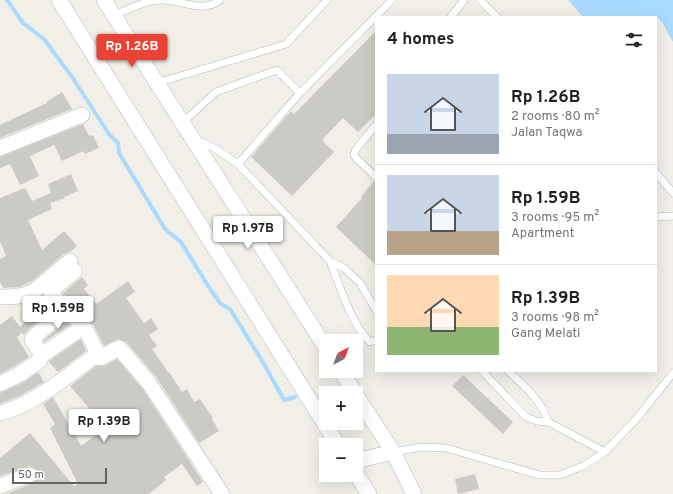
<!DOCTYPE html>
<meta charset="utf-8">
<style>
:root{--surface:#fff;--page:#f2f2f2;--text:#202124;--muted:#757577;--line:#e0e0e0;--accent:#ea4335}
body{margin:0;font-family:Overpass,sans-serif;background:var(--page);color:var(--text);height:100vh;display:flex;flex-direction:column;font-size:15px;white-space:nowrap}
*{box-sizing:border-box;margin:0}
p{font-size:13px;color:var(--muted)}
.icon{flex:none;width:22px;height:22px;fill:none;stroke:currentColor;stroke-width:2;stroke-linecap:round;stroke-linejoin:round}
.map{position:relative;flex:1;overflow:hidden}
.sheet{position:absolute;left:375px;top:16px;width:282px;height:356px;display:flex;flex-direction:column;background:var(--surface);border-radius:0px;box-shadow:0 4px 16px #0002}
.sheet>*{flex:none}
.needle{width:26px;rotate:42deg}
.tools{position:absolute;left:319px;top:334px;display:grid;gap:8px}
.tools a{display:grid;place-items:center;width:44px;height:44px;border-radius:0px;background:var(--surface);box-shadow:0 4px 16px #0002;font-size:20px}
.scale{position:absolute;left:12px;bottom:10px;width:95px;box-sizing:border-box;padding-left:4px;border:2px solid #5f6368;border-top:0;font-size:11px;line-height:14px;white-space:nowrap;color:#5f6368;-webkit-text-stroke:3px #fff;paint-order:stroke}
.price{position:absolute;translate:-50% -34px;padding:0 9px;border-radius:4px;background:#fff;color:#222;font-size:13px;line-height:26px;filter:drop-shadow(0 1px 2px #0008)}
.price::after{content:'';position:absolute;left:50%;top:24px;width:12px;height:9px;margin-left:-6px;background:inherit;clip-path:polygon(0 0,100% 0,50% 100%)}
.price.selected{background:var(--accent);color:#fff}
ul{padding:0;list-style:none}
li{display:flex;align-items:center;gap:12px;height:100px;padding:0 12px}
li+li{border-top:1px solid var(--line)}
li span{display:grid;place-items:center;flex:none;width:112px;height:80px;border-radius:0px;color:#555}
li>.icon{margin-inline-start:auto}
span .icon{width:48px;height:48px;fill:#fffc;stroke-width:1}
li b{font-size:17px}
h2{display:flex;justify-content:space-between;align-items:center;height:48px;padding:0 12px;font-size:17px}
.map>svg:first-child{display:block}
.water{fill:#aadaff}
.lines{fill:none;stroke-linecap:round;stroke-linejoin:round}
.stream{stroke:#aadaff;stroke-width:4}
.building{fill:#cccac5}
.service-casing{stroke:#b5b8bc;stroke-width:8}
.minor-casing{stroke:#b5b8bc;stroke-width:16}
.service{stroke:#fff;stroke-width:7}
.minor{stroke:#fff;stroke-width:15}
</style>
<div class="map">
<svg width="673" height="494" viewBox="0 0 673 494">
<rect width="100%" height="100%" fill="#f1efe8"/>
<path class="water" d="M568,0H673V42L662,22L656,17H583Z"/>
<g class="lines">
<path class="stream" d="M7,0L23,23L44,39L72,77L109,134L118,143L119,153L165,229L181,242L210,289L221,304L230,309L264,364L284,400L295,397"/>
</g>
<path class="building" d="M376,31V114L358,132L343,118L322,140L334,152L292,196L251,157L291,111L294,114Z
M62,92L72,109L0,138V125L47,103L46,102Z
M83,124L89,136L93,135L99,148L85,154L83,151L62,161L54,145L41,151L30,156L39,176L20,185L10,164L0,168V157Z
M71,174L78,191L64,197L65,198L50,203L52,209L28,220L42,250L64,231L77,246L70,252L64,254L32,281L20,287L3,288L0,282V259L6,256L0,241V198L25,188L32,201L51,193L48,184Z
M374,181L376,182V265L336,227L362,198L361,197Z
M82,277L88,285L84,289L96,304L128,281L135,292L126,298L144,323L151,318L158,329L149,335L157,346L152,349L168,372H169L182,392L187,389L194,402L200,399L213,418L212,419L219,431L199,443L157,378L126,342L118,339L104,346L92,322L63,293Z
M46,302L53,309L28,330L24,335L22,333L17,337L29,357L15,366L0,374V325L12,316L20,327L33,314L34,315Z
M66,321L70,325L44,342L43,341Z
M81,339L86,351L58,372L49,362V361Z
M117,359L142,388L203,482L197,486L182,464L164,477L166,480L149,494H6L33,483L36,480L38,477L37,471L34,468L30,466L0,476V458L30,433L74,486L78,484L50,428L55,424L43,404L53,397L81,446L106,428L70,386L96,366H104Z
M38,372L44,382L20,396L0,404V393L24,382Z
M463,375L513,422L503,434L452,386Z
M475,474L479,489L458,494L455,479Z"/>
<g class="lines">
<defs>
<path id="service" d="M480,0L497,17
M114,15C128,10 145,0 161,0C182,0 202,14 220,0
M451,17L464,0
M157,83L286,44L327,0
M182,123L216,92L277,70L300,93
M376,125L356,149L354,155L357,159L376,177
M197,140L216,149L238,164L330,261L344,268L360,283L376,310
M238,164L300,93L392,0
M656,173L673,193
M656,217L673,216
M330,261C339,284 352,326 370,342L376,340
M482,371L526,417L537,421L548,422L605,452
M508,371C525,387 541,399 548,422
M393,452L422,447L446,448L539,475H560L583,466L605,452L638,417L673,373"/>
<path id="minor" d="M59,0L338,445
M104,0L326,348
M0,148L82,115
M75,271L52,290L51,293L52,295L85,328L100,358L119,348L149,383L222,494
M0,297C12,297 23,297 34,291L70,261
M42,355L83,327
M341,371L355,393
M0,384L20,374L40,360L42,355L32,340L34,337L66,309
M356,395L393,452L414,494
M0,413C30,407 72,373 97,354
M356,461L393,452
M356,474L369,494
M0,486L29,475"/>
</defs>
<use href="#service" class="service-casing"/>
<use href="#minor" class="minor-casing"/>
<use href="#service" class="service"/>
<use href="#minor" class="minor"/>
</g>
</svg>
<div class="tools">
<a><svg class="needle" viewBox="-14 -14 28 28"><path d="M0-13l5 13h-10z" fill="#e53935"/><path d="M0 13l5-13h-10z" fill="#757577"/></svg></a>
<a>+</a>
<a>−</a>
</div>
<div class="scale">50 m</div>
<b class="price selected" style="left:132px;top:68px">Rp 1.26B</b>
<b class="price" style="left:248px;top:250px">Rp 1.97B</b>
<b class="price" style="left:58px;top:330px">Rp 1.59B</b>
<b class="price" style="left:104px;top:443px">Rp 1.39B</b>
<section class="sheet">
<h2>4 homes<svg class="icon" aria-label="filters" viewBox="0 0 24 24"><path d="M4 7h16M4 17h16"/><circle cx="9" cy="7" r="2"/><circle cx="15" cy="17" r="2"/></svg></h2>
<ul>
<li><span style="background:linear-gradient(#c9d6e8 75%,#9aa5b1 0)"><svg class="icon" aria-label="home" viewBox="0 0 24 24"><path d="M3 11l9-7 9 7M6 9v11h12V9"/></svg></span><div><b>Rp 1.26B</b><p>2 rooms · 80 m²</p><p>Jalan Taqwa</p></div></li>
<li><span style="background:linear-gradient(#c9d6e8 70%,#b9a48a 0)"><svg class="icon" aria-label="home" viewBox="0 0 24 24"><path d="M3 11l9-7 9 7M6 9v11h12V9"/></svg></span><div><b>Rp 1.59B</b><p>3 rooms · 95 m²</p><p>Apartment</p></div></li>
<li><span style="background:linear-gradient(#ffd9b3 65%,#8fb573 0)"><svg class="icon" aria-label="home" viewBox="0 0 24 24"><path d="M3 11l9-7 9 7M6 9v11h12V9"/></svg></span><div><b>Rp 1.39B</b><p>3 rooms · 98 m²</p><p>Gang Melati</p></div></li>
</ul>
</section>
</div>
